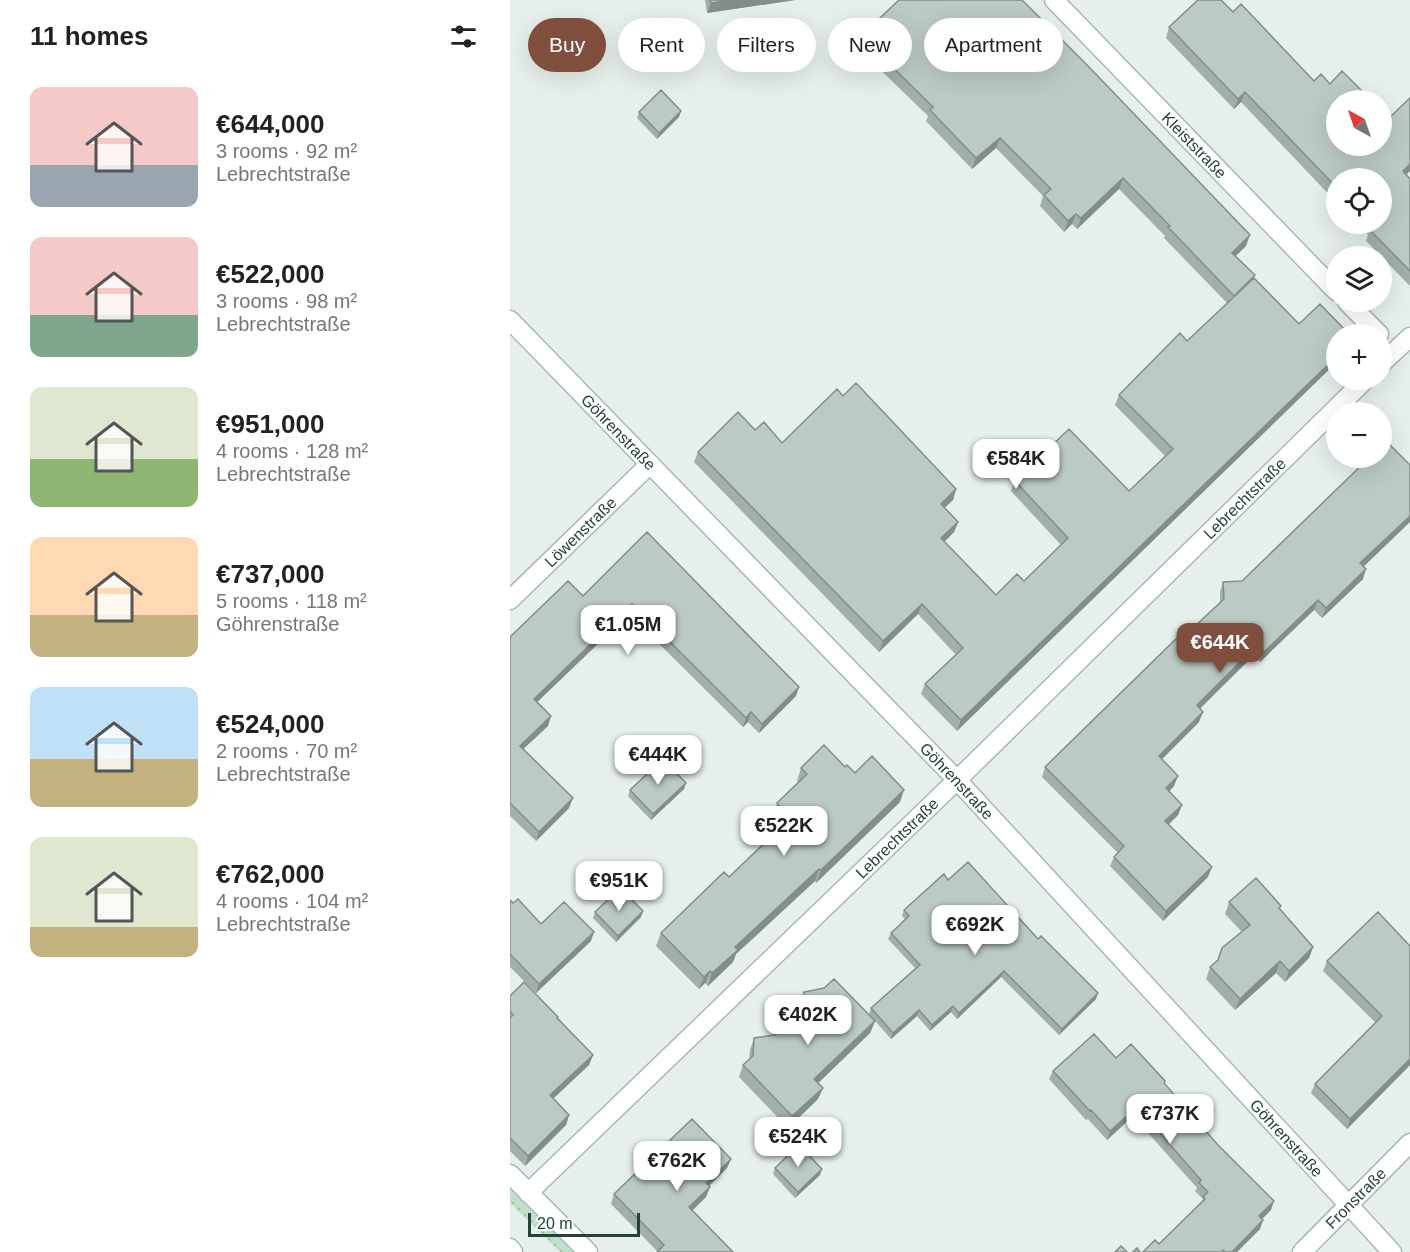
<!DOCTYPE html>
<meta charset="utf-8">
<style>
:root{--surface:#fff;--page:#f6f6f6;--text:#222;--muted:#767676;--accent:#804e3d}
body{margin:0;font-family:Helvetica,sans-serif;background:var(--page);color:var(--text);height:100vh;display:flex;flex-direction:column;font-size:22px;white-space:nowrap}
*{box-sizing:border-box;margin:0}
p{font-size:20px;color:var(--muted)}
.icon{flex:none;width:33px;height:33px;fill:none;stroke:currentColor;stroke-width:2;stroke-linecap:round;stroke-linejoin:round}
.map{position:relative;flex:1;overflow:hidden}
.sheet{display:flex;flex-direction:column;background:var(--surface);width:510px}
.sheet>*{flex:none}
.hud{position:absolute;left:18px;top:18px;width:570px;height:54px;display:flex;gap:12px}
.needle{width:39px;rotate:320deg}
.controls{position:absolute;left:816px;top:90px;display:grid;gap:12px}
.controls a{display:grid;place-items:center;width:66px;height:66px;border-radius:50%;background:var(--surface);box-shadow:0 6px 24px #0002;font-size:30px}
.scale{position:absolute;left:18px;bottom:15px;width:112px;box-sizing:border-box;padding-left:6px;border:3px solid #24423a;border-top:0;font-size:16px;line-height:21px;white-space:nowrap;color:#24423a;-webkit-text-stroke:4px #f7fbf9;paint-order:stroke}
.price{position:absolute;translate:-50% -51px;padding:0 14px;border-radius:12px;background:#fff;color:#222;font-size:20px;line-height:39px;filter:drop-shadow(0 2px 3px #0008)}
.price::after{content:'';position:absolute;left:50%;top:36px;width:18px;height:14px;margin-left:-9px;background:inherit;clip-path:polygon(0 0,100% 0,50% 100%)}
.price.selected{background:var(--accent);color:#fff}
ul{padding:0;list-style:none}
li{display:flex;align-items:center;gap:18px;height:150px;padding:0 30px}
li span{display:grid;place-items:center;flex:none;width:168px;height:120px;border-radius:12px;color:#555}
li>.icon{margin-inline-start:auto}
span .icon{width:72px;height:72px;fill:#fffc;stroke-width:1}
li b{font-size:26px}
h2{display:flex;justify-content:space-between;align-items:center;height:72px;padding:0 30px;font-size:26px}
.pill{padding:0 21px;border-radius:27px;background:var(--surface);box-shadow:0 6px 24px #0002;font-size:21px;line-height:54px}
.pill.selected{background:var(--accent);color:#fff}
main{display:flex;flex:1;min-height:0}
.map>svg:first-child{display:block}
.grass{fill:url(#grass-dots)}
.lines{fill:none;stroke-linecap:round;stroke-linejoin:round}
.street-casing{stroke:#a8b8b2;stroke-width:21}
.secondary-casing{stroke:#a4bbb3;stroke-width:21}
.street{stroke:#fff;stroke-width:18}
.secondary{stroke:#fff;stroke-width:18}
.wall{fill:#a1aea9}
.shaded-wall{fill:#838d89}
.building{fill:#bbcac4;stroke:#838d89;stroke-width:1.5}
.labels{text-anchor:middle;stroke-width:6;stroke-linejoin:round;paint-order:stroke}
.street-label{font-size:16px;fill:#24423a;stroke:#f7fbf9}
</style>
<main>
<section class="sheet">
<h2>11 homes<svg class="icon" aria-label="filters" viewBox="0 0 24 24"><path d="M4 7h16M4 17h16"/><circle cx="9" cy="7" r="2"/><circle cx="15" cy="17" r="2"/></svg></h2>
<ul>
<li><span style="background:linear-gradient(#f6c9c9 65%,#9aa5b1 0)"><svg class="icon" aria-label="home" viewBox="0 0 24 24"><path d="M3 11l9-7 9 7M6 9v11h12V9"/></svg></span><div><b>€644,000</b><p>3 rooms · 92 m²</p><p>Lebrechtstraße</p></div></li>
<li><span style="background:linear-gradient(#f6c9c9 65%,#7fa58c 0)"><svg class="icon" aria-label="home" viewBox="0 0 24 24"><path d="M3 11l9-7 9 7M6 9v11h12V9"/></svg></span><div><b>€522,000</b><p>3 rooms · 98 m²</p><p>Lebrechtstraße</p></div></li>
<li><span style="background:linear-gradient(#dfe7d0 60%,#8fb573 0)"><svg class="icon" aria-label="home" viewBox="0 0 24 24"><path d="M3 11l9-7 9 7M6 9v11h12V9"/></svg></span><div><b>€951,000</b><p>4 rooms · 128 m²</p><p>Lebrechtstraße</p></div></li>
<li><span style="background:linear-gradient(#ffd9b3 65%,#c2b280 0)"><svg class="icon" aria-label="home" viewBox="0 0 24 24"><path d="M3 11l9-7 9 7M6 9v11h12V9"/></svg></span><div><b>€737,000</b><p>5 rooms · 118 m²</p><p>Göhrenstraße</p></div></li>
<li><span style="background:linear-gradient(#bfe0f5 60%,#c2b280 0)"><svg class="icon" aria-label="home" viewBox="0 0 24 24"><path d="M3 11l9-7 9 7M6 9v11h12V9"/></svg></span><div><b>€524,000</b><p>2 rooms · 70 m²</p><p>Lebrechtstraße</p></div></li>
<li><span style="background:linear-gradient(#dfe7d0 75%,#c2b280 0)"><svg class="icon" aria-label="home" viewBox="0 0 24 24"><path d="M3 11l9-7 9 7M6 9v11h12V9"/></svg></span><div><b>€762,000</b><p>4 rooms · 104 m²</p><p>Lebrechtstraße</p></div></li>
</ul>
</section>
<div class="map">
<svg width="900" height="1252" viewBox="0 0 900 1252">
<defs>
<pattern id="grass-dots" width="8" height="8" patternUnits="userSpaceOnUse" patternTransform="scale(1.5)"><rect width="8" height="8" fill="#bfe0c8"/><path d="M2 2h.1M6 6h.1" fill="none" stroke="#a4c1ad" stroke-width="1.8" stroke-linecap="round"/></pattern>
</defs>
<rect width="100%" height="100%" fill="#e6efeb"/>
<path class="grass" d="M0,1189L63,1252H50L0,1203Z"/>
<g class="lines">
<defs>
<g id="street">
<path id="s1" d="M544,0L826,291"/>
<path d="M837,302L869,334"/>
<path id="s2" d="M0,320L447,780L882,1252"/>
<path d="M872,363L900,337"/>
<path id="s3" d="M0,600L140,464"/>
<path d="M0,1174L78,1252"/>
<path id="s4" d="M18,1193L447,780L855,380"/>
<path id="s5" d="M792,1252L900,1143"/>
</g>
<path id="secondary" d="M0,1248L3,1252"/>
</defs>
<use href="#street" class="street-casing"/>
<use href="#secondary" class="secondary-casing"/>
<use href="#street" class="street"/>
<use href="#secondary" class="secondary"/>
</g>
<path class="wall" d="M195,0H285L197,13Z
M723,12L804,81L820,84L879,118L900,98V171L896,175L900,179V286L856,241L858,235L848,224H872L826,178V202L731,102L724,109L656,38L659,27Z
M351,36L736,246L726,256L745,275L744,278L789,324L447,731L411,694L415,684L446,655L408,614L369,652L184,462L188,452L245,430L272,443L333,396L446,489L443,500L434,508L448,522L444,532L434,542L486,595L514,581L551,545L501,491L505,481L619,491L655,456L605,405L609,395L677,341L717,303L654,238L655,236L609,189L567,229L562,224L554,232L530,206L533,196L486,148L462,169L416,121L418,116L347,47Z
M129,112L169,117L147,139L127,118Z
M137,532L286,696L249,733L238,722L233,727L119,614L27,702L38,726L13,749L59,808L26,841L0,816V637L73,596Z
M853,566V579L812,618L804,610L750,662L744,655L690,709L689,722L652,759L664,786L659,792L672,805L668,815L658,825L698,877L653,921L600,866L604,857L608,853L532,777L535,767L710,602V592L713,582L732,581Z
M335,767L390,802L306,883L305,881L226,954L223,962L198,986L195,983L189,989L146,946L151,933L219,877L256,842L259,833L270,823L263,816L267,803L288,782L287,781L291,768Z
M176,783L174,789L141,820L118,796L120,790Z
M438,880L528,939L586,999L549,1035L491,977L447,1019L441,1012L420,1031L407,1016L381,1039L359,1014L361,1008L405,968L378,939L381,933L395,919L392,916L394,910Z
M0,900L31,924L81,941L26,993L0,967Z
M719,902L770,909L803,947L799,958L775,982L766,973L725,1010L696,979L700,967L708,960L732,932L715,914Z
M133,911L131,917L106,942L83,918L85,912Z
M900,946V1065L837,1129L801,1093L805,1084L866,1023L813,971L817,961Z
M294,992L365,1021L360,1033L308,1083L313,1088L308,1099L278,1128L229,1077L233,1065L239,1060L240,1050L244,1038L265,1035L289,1012V1003Z
M0,996L48,1018L83,1055L79,1065L43,1099L59,1115L56,1125L15,1166L0,1151Z
M606,1058L654,1083L761,1210L752,1219L753,1220L750,1229L727,1252H633L649,1244L691,1203L693,1199L685,1191L687,1188L623,1116L597,1140L578,1119L576,1120L539,1079L543,1071Z
M221,1159L217,1168L199,1186L196,1197L182,1211L223,1252H148L101,1204L104,1194Z
M265,1168L310,1175L285,1198L263,1174Z"/>
<path class="shaded-wall" d="M220,0H285L197,13L201,3Z
M735,92L731,102L724,109L728,99Z
M171,111L169,117L147,139L149,133Z
M490,138L486,148L462,169L466,158Z
M900,164V171L889,181L893,171Z
M613,178L609,189L567,229L571,218Z
M566,214L562,224L554,232L558,221Z
M740,235L736,246L718,263L722,253Z
M826,357V363L447,731L451,720Z
M446,489L443,500L427,515L431,504Z
M900,516V522L847,573L850,563Z
M448,522L444,532L427,549L431,538Z
M856,569L853,579L812,618L816,608Z
M808,600L804,610L750,662L754,652Z
M122,604L119,614L21,708L24,699Z
M412,604L408,614L369,652L373,641Z
M747,645L744,655L683,715L687,705Z
M289,687L286,696L249,733L252,724Z
M241,712L238,722L233,727L236,718Z
M693,712L689,722L645,766L649,756Z
M41,716L38,726L7,755L10,746Z
M668,776L664,786L652,798L656,788Z
M176,783L174,789L141,820L143,814Z
M394,790L390,802L306,883L311,870Z
M63,798L59,808L26,841L29,832Z
M672,805L668,815L652,831L655,821Z
M702,867L698,877L653,921L656,911Z
M309,869L305,881L226,954L223,962L198,986L202,973L225,947Z
M133,911L131,917L106,942L108,936Z
M84,932L81,941L26,993L29,984Z
M803,947L799,958L775,982L779,971Z
M770,961L766,973L725,1010L730,999Z
M200,971L195,983L189,989L194,977Z
M494,971L491,977L447,1019L449,1013Z
M588,993L586,999L549,1035L552,1029Z
M443,1006L441,1012L420,1031L422,1025Z
M409,1010L407,1016L381,1039L383,1033Z
M365,1021L360,1033L300,1091L304,1079Z
M83,1055L79,1065L36,1105L40,1095Z
M900,1059V1065L837,1129L840,1119Z
M313,1088L308,1099L278,1128L282,1116Z
M627,1107L623,1116L597,1140L600,1131Z
M59,1115L56,1125L15,1166L18,1156Z
M221,1159L217,1168L192,1193L196,1183Z
M312,1169L310,1175L285,1198L288,1192Z
M200,1187L196,1197L175,1217L179,1207Z
M764,1201L761,1210L746,1225L749,1216Z
M753,1220L750,1229L727,1252H722Z"/>
<path class="building" d="M200,0H220L201,3Z
M389,0H512L580,68L740,235L722,253L745,275L724,296L658,227L660,226L613,178L571,218L566,214L558,221L534,195L541,189L490,138L466,158L420,110L423,107L351,36Z
M688,0H711L723,12L731,4L804,81L811,74L820,84L832,71L861,100H826V146H872V111L879,118L900,98V164L893,171L900,179V271L860,230L864,226L861,224H872V178H826V187L735,92L728,99L659,27Z
M151,90L171,111L149,133L129,112Z
M744,278L789,324L810,304L839,334H826V357L451,720L415,684L453,648L412,604L373,641L188,452L228,412L245,430L254,422L272,443L327,389L333,396L346,383L446,489L431,504L448,522L431,538L486,595L507,574L514,581L558,538L505,481L559,429L619,491L663,449L609,395L670,333L677,341Z
M876,441L900,465V516L850,563L856,569L816,608L808,600L754,652L747,645L687,705L693,712L649,756L668,776L656,788L672,805L655,821L702,867L656,911L604,857L614,846L535,767L669,636L671,639L714,599L713,582L732,581L859,458H872V446Z
M137,532L289,687L252,724L241,712L236,718L122,604L24,699L41,716L10,746L63,798L29,832L0,803V637L58,581L73,596Z
M314,745L335,767L337,765L345,773L362,756L394,790L311,870L309,869L225,947L228,950L202,973L200,971L194,977L151,933L214,872L219,877L262,836L259,833L278,815L267,803L297,774L291,768Z
M153,759L176,783L143,814L120,790Z
M458,862L528,939L531,936L588,993L552,1029L494,971L449,1013L443,1006L422,1025L409,1010L383,1033L361,1008L410,965L381,933L399,916L394,910L434,874L438,880Z
M746,878L771,906L769,908L803,947L779,971L770,961L730,999L700,967L708,960L712,948L740,925L719,902Z
M110,888L133,911L108,936L85,912Z
M8,899L31,924L54,902L84,932L29,984L0,954V900L3,903Z
M868,912L900,946V1059L840,1119L805,1084L872,1016L817,961Z
M324,979L365,1021L304,1079L313,1088L282,1116L233,1065L243,1056L244,1038L265,1035L293,1008L294,992L314,988Z
M14,982L48,1017L47,1018L83,1055L40,1095L59,1115L18,1156L0,1138V1018L3,1015L0,1011V996Z
M584,1034L606,1058L621,1044L655,1081L654,1083L708,1145L764,1201L749,1216L753,1220L722,1252H715L713,1250L711,1252H633L645,1240L649,1244L695,1199L693,1197L698,1192L689,1183L691,1180L627,1107L600,1131L581,1110L580,1111L543,1071Z
M182,1119L221,1159L196,1183L200,1187L179,1207L223,1252H147L154,1245L104,1194Z
M289,1145L312,1169L288,1192L265,1168Z
M611,1246L617,1252H605Z
M627,1248L630,1252H623Z"/>
<g class="labels">
<g class="street-label">
<text dy="6" stroke="none"><textPath href="#s1" startOffset="202">Kleiststraße</textPath></text>
<text dy="6" stroke="none"><textPath href="#s2" startOffset="156">Göhrenstraße</textPath></text>
<text dy="6" stroke="none"><textPath href="#s4" startOffset="998">Lebrechtstraße</textPath></text>
<text dy="6" stroke="none"><textPath href="#s3" startOffset="98">Löwenstraße</textPath></text>
<text dy="6" stroke="none"><textPath href="#s2" startOffset="642">Göhrenstraße</textPath></text>
<text dy="6" stroke="none"><textPath href="#s4" startOffset="512">Lebrechtstraße</textPath></text>
<text dy="6" stroke="none"><textPath href="#s2" startOffset="1128">Göhrenstraße</textPath></text>
<text dy="6" stroke="none"><textPath href="#s5" startOffset="76">Fronstraße</textPath></text>
</g>
</g>
</svg>
<div class="controls">
<a><svg class="needle" viewBox="-14 -14 28 28"><path d="M0-13l5 13h-10z" fill="#e53935"/><path d="M0 13l5-13h-10z" fill="#767676"/></svg></a>
<a><svg class="icon" aria-label="locate" viewBox="0 0 24 24"><circle cx="12" cy="12" r="6"/><path d="M12 2v4M12 18v4M2 12h4M18 12h4"/></svg></a>
<a><svg class="icon" aria-label="layers" viewBox="0 0 24 24"><path d="M12 4l9 5-9 5-9-5zM3 14l9 5 9-5"/></svg></a>
<a>+</a>
<a>−</a>
</div>
<div class="scale">20 m</div>
<b class="price" style="left:506px;top:490px">€584K</b>
<b class="price" style="left:118px;top:656px">€1.05M</b>
<b class="price selected" style="left:710px;top:674px">€644K</b>
<b class="price" style="left:148px;top:786px">€444K</b>
<b class="price" style="left:274px;top:857px">€522K</b>
<b class="price" style="left:109px;top:912px">€951K</b>
<b class="price" style="left:465px;top:956px">€692K</b>
<b class="price" style="left:298px;top:1046px">€402K</b>
<b class="price" style="left:660px;top:1145px">€737K</b>
<b class="price" style="left:288px;top:1168px">€524K</b>
<b class="price" style="left:167px;top:1192px">€762K</b>
<div class="hud">
<a class="pill selected">Buy</a>
<a class="pill">Rent</a>
<a class="pill">Filters</a>
<a class="pill">New</a>
<a class="pill">Apartment</a>
</div>
</div>
</main>
